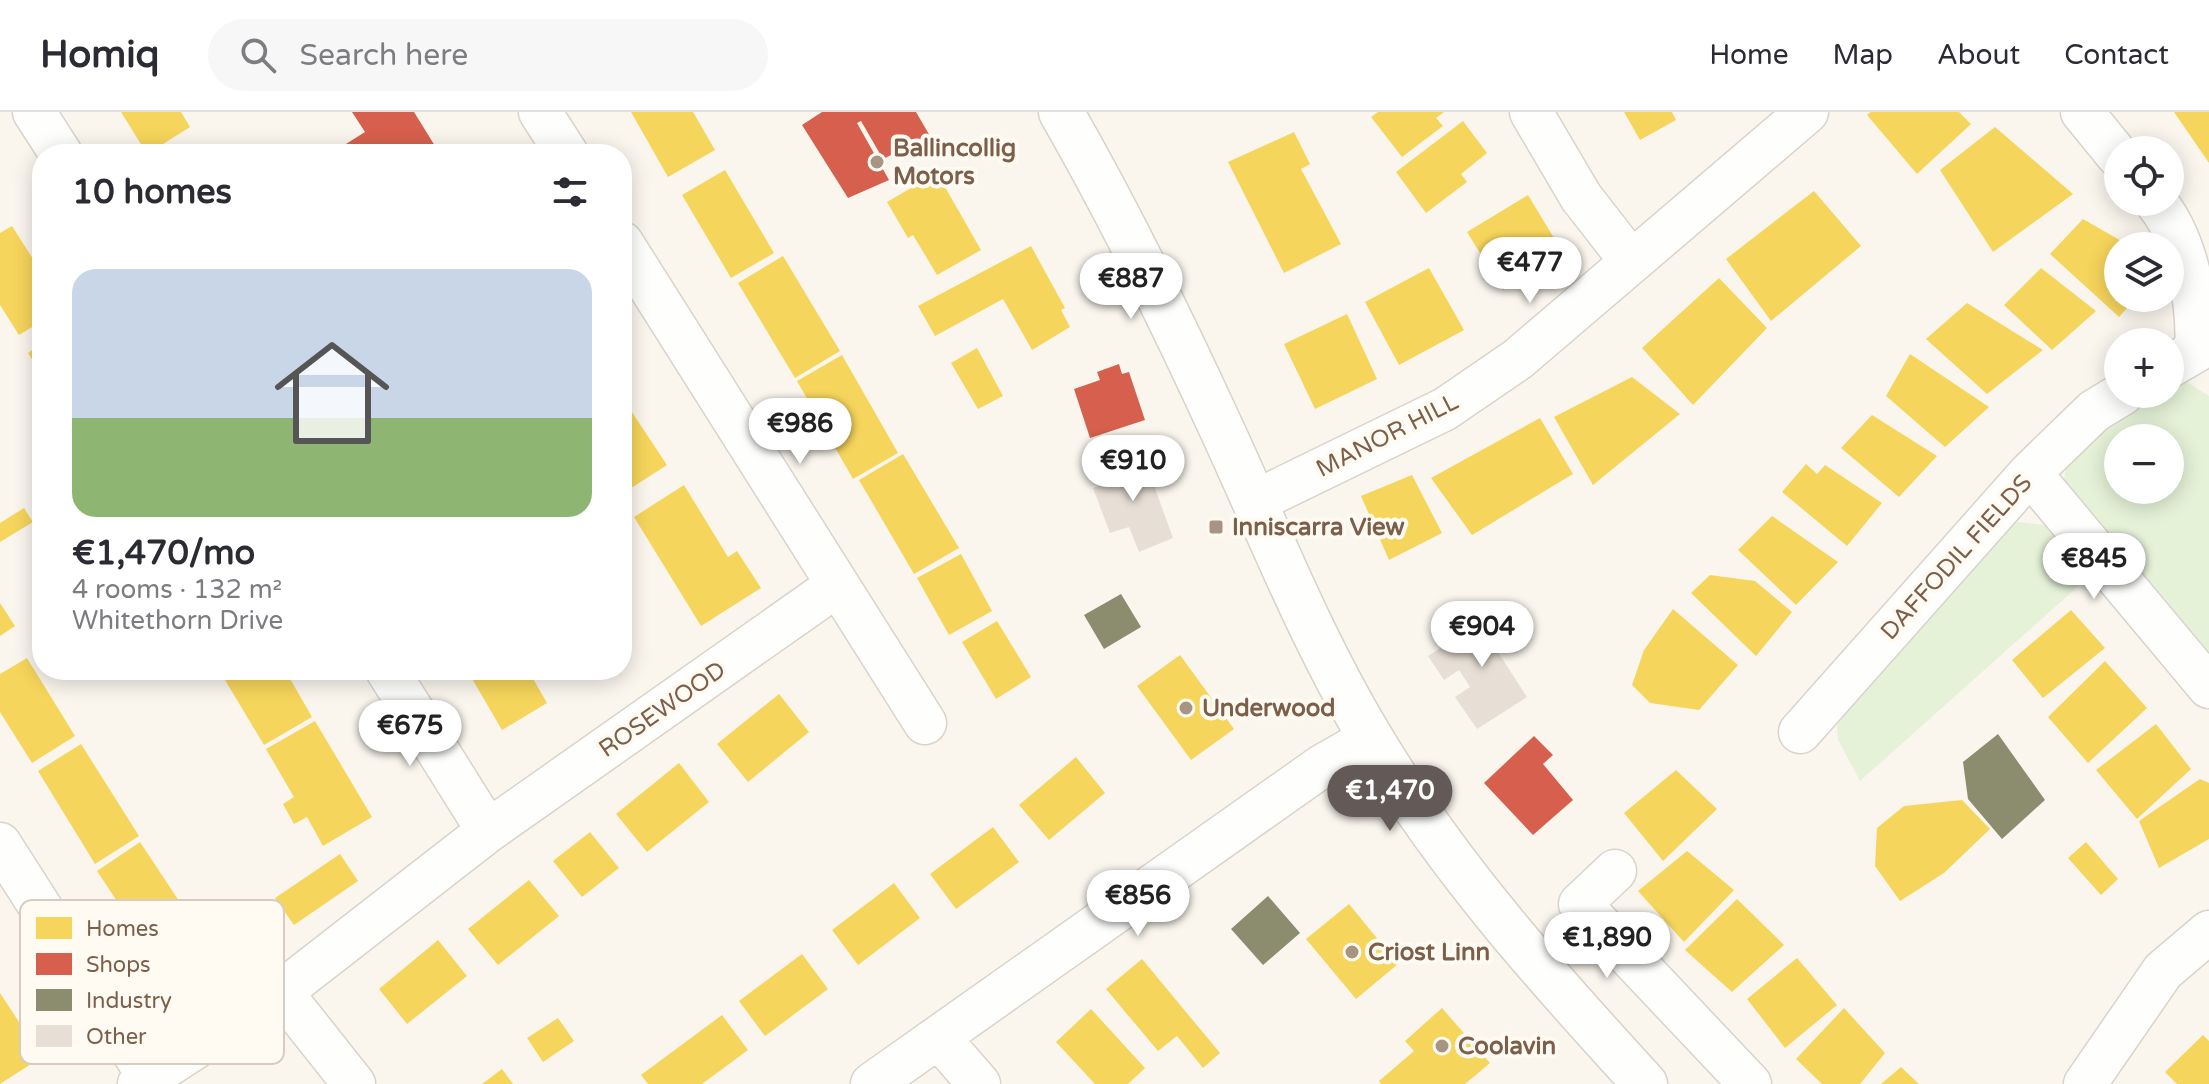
<!DOCTYPE html>
<meta charset="utf-8">
<style>
:root{--surface:#fff;--page:#f7f7f7;--text:#2b2b33;--muted:#7c7c81;--line:#e1e1e2;--accent:#635a57}
body{margin:0;font-family:"Varela Round",sans-serif;background:var(--page);color:var(--text);height:100vh;display:flex;flex-direction:column;font-size:30px;white-space:nowrap}
*{box-sizing:border-box;margin:0}
p{font-size:26px;color:var(--muted)}
.icon{flex:none;width:44px;height:44px;fill:none;stroke:currentColor;stroke-width:2;stroke-linecap:round;stroke-linejoin:round}
.map{position:relative;flex:1;overflow:hidden}
.drawer{position:absolute;left:32px;top:32px;width:600px;height:536px;display:flex;flex-direction:column;background:var(--surface);border-radius:32px;box-shadow:0 4px 20px #0003}
.drawer>*{flex:none}
.tools{position:absolute;left:2104px;top:24px;display:grid;gap:16px}
.tools a{display:grid;place-items:center;width:80px;height:80px;border-radius:50%;background:var(--surface);box-shadow:0 4px 20px #0003;font-size:40px}
.price{position:absolute;translate:-50% -68px;padding:0 18px;border-radius:28px;background:#fff;color:#222;font-size:26px;line-height:52px;filter:drop-shadow(0 2px 4px #0008)}
.price::after{content:'';position:absolute;left:50%;top:48px;width:24px;height:18px;margin-left:-12px;background:inherit;clip-path:polygon(0 0,100% 0,50% 100%)}
.price.selected{background:var(--accent);color:#fff}
ul{padding:0;list-style:none}
li{display:grid;align-content:center;gap:16px;height:424px;padding:0 40px}
li+li{border-top:2px solid var(--line)}
li span{display:grid;place-items:center;height:248px;border-radius:24px;color:#555}
li>.icon{margin-inline-start:auto}
span .icon{width:144px;height:144px;fill:#fffc;stroke-width:1}
li b{font-size:34px}
h2{display:flex;justify-content:space-between;align-items:center;height:96px;padding:0 40px;font-size:34px}
header{display:flex;align-items:center;gap:48px;box-sizing:border-box;height:112px;padding:0 40px;background:var(--surface);border-bottom:2px solid var(--line)}
header strong{font-size:38px}
nav{display:flex;gap:44px;margin-inline-start:auto;font-size:28px}
.search{width:560px;height:72px;background:var(--page);display:flex;align-items:center;gap:20px;box-sizing:border-box;padding:0 28px;border-radius:44px;color:var(--muted);font-size:30px}
.map>svg:first-child{display:block}
.green{fill:#e5f2d8;fill-rule:evenodd}
.homes{fill:#f6d55c}
.shops{fill:#d6604d}
.industry{fill:#8c8c6e}
.building{fill:#e7dfd5}
.lines{fill:none;stroke-linecap:round;stroke-linejoin:round}
.street-casing{stroke:#d9d3cc;stroke-width:45}
.secondary-casing{stroke:#d8d2c9;stroke-width:47}
.street{stroke:#fefefc;stroke-width:42}
.secondary{stroke:#fefefc;stroke-width:44}
.poi-dot{fill:#a89483;stroke:#fffbf2;stroke-width:3}
.labels{text-anchor:middle;stroke-width:8;stroke-linejoin:round;paint-order:stroke}
.poi-label{font-size:24px;font-weight:bold;fill:#7c5f4a;stroke:#fffbf2;text-anchor:start}
.street-label{font-size:24px;fill:#7c5f4a;stroke:#fffbf2}
.key{fill:#fffbf2;stroke:#d8ccc0;stroke-width:2}
.key-label{font-size:22px;fill:#7c5f4a}
</style>
<header>
<strong>Homiq</strong>
<div class="search"><svg class="icon" aria-label="search" viewBox="0 0 24 24"><circle cx="10" cy="10" r="6"/><path d="M15 15l6 6"/></svg>Search here</div>
<nav><a>Home</a><a>Map</a><a>About</a><a>Contact</a></nav>
</header>
<div class="map">
<svg width="2209" height="972" viewBox="0 0 2209 972">
<rect width="100%" height="100%" fill="#faf6ee"/>
<path class="green" d="M2184,268L2209,284V540L2064,368C2065,359 2067,346 2074,338C2092,316 2142,282 2170,282V274ZM2118,326H2170V378H2118Z
M2010,409L2046,413L2091,463L1860,669L1838,628L1836,597Z"/>
<path class="homes" d="M121,0H181L190,15L147,42Z
M631,0H693L715,38L668,65Z
M1378,0H1444L1436,6L1443,14L1402,45L1371,5Z
M1624,0H1672L1676,8L1640,28Z
M1871,0H1959L1971,12L1917,62L1867,3Z
M2174,0H2209V51Z
M1463,9L1487,41L1461,62L1467,70L1426,101L1396,60Z
M1995,15L2073,82L1993,140L1940,58Z
M1294,20L1310,52L1301,57L1341,132L1284,161L1228,50Z
M725,58L774,141L731,166L682,83Z
M937,61L981,138L937,163L913,123L908,126L887,90Z
M1814,79L1861,134L1771,209L1726,147Z
M1528,83L1563,141L1503,178L1467,120Z
M2083,107L2130,134H2118V186H2136L2119,205L2050,142Z
M12,114L42,161V209L19,223L0,193V121Z
M1031,134L1065,196L1061,198L1070,215L1032,238L1003,187L935,224L918,194Z
M783,144L840,239L795,266L738,171Z
M1429,156L1464,218L1399,253L1365,190Z
M2041,156L2096,199L2052,238L2004,193Z
M1719,166L1767,216L1693,293L1642,236Z
M1967,191L2043,238L1987,282L1926,227Z
M1347,202L1377,267L1315,297L1284,232Z
M42,231V263L28,241Z
M977,236L1003,284L978,297L951,251Z
M1910,242L1989,295L1945,335L1886,284Z
M842,243L898,341L853,367L797,269Z
M1632,265L1680,302L1593,373L1554,305Z
M622,285L667,353L622,382Z
M1872,303L1937,344L1899,385L1841,336Z
M1540,306L1573,362L1472,423L1431,366Z
M903,342L959,436L914,462L859,368Z
M1806,352L1817,362L1825,353L1882,391L1847,434L1782,380Z
M1412,363L1442,421L1389,448L1361,384Z
M684,373L728,445L737,439L761,476L701,514L634,405Z
M24,396L33,410L0,430V411Z
M1772,404L1838,450L1796,493L1738,438Z
M961,442L992,499L949,523L917,466Z
M1710,463L1755,469L1792,500L1756,544L1691,481Z
M0,491L15,514L0,524Z
M1673,497L1738,553L1699,598L1650,591L1632,573L1644,538Z
M2071,498L2105,536L2043,586L2012,548Z
M997,509L1031,565L996,587L962,530Z
M1180,543L1234,617L1191,648L1137,574Z
M27,546L75,624L32,651L0,600V562Z
M2105,549L2147,596L2088,651L2048,605Z
M219,558H285L312,605L264,633Z
M467,558H528L547,591L502,618Z
M779,582L809,620L748,670L717,632Z
M315,609L372,705L323,734L307,705L294,712L283,692L294,685L266,637Z
M2156,612L2191,657L2137,707L2096,658Z
M81,632L139,724L95,752L38,659Z
M1076,645L1105,681L1049,728L1019,693Z
M679,651L709,690L647,740L616,702Z
M1676,658L1717,697L1663,749L1624,701Z
M2200,667L2209,671V727L2159,756L2139,709Z
M1962,688L1990,717L1944,761L1900,789L1875,754L1877,716L1904,694Z
M993,715L1019,750L956,797L930,762Z
M590,720L619,756L582,785L553,749Z
M140,730L201,822L158,851L97,759Z
M2086,730L2118,767L2101,783L2068,746Z
M1687,739L1734,778L1684,830L1638,779Z
M340,742L358,769L294,813L275,786Z
M529,768L559,804L498,853L468,817Z
M894,771L920,806L858,853L832,818Z
M1737,787L1784,833L1732,880L1685,838Z
M1349,792L1398,852L1356,887L1306,827Z
M438,828L467,864L407,912L379,877Z
M802,842L828,877L765,924L739,889Z
M1797,846L1837,893L1785,936L1747,887Z
M1142,847L1220,941L1203,956L1177,924L1158,939L1106,877Z
M0,881L42,945L0,972Z
M1442,896L1490,951L1465,972H1381L1379,969L1414,939L1405,929Z
M1844,896L1885,941L1860,972H1822L1796,947Z
M1091,897L1145,956L1128,972H1095L1056,930Z
M722,903L748,938L702,972H648L641,963Z
M558,906L574,929L543,950L527,926Z
M2203,923L2209,929V972H2177L2165,960Z
M1901,955L1919,972H1881Z
M502,957L513,972H482Z"/>
<path class="shops" d="M352,0H414L440,42H330L365,20Z
M822,0H916L930,24L883,47L861,9L857,11L889,68L848,86L802,13Z
M1119,252L1122,262L1129,260L1145,308L1090,326L1074,277L1100,268L1097,260Z
M1534,624L1553,643L1543,652L1573,688L1533,723L1484,671Z"/>
<path class="industry" d="M1121,482L1141,515L1104,537L1084,503Z
M1998,622L2045,688L2002,727L1968,687L1963,650Z
M1268,784L1300,821L1263,853L1231,817Z"/>
<path class="building" d="M1143,343L1173,426L1139,440L1129,415L1110,421L1093,376L1109,370L1103,355Z
M1500,497L1518,522L1496,537L1527,585L1477,617L1455,585L1470,575L1459,558L1444,568L1428,544Z"/>
<g class="lines">
<defs>
<path id="street" d="M34,0L61,42
M540,0L567,42
M1531,0L1581,85L1630,148
M2082,0L2118,44
M2156,90C2187,128 2199,191 2196,239L2170,254
M622,131L925,611
M2030,361L2209,575
M1254,390L1445,297L1518,247L1807,0
M387,558L488,719
M1800,620L2030,361L2094,299L2122,282
M0,732L149,965
M1615,759L1580,792L1750,972
M281,880L354,972
M939,926L979,972
M139,972L281,880L488,719L836,474
M872,972L1322,654L1371,626
M2085,972L2163,859L2209,820"/>
<path id="secondary" d="M1061,0C1118,99 1169,203 1217,307C1267,414 1310,526 1372,628C1448,755 1545,863 1645,972"/>
</defs>
<use href="#street" class="street-casing"/>
<use href="#secondary" class="secondary-casing"/>
<use href="#street" class="street"/>
<use href="#secondary" class="secondary"/>
</g>
<g class="poi-dot">
<circle cx="877" cy="50" r="8"/>
<rect x="1208" y="407" width="16" height="16" rx="4"/>
<circle cx="1186" cy="596" r="8"/>
<circle cx="1352" cy="840" r="8"/>
<circle cx="1442" cy="934" r="8"/>
</g>
<g class="labels">
<g class="poi-label">
<text x="893" y="44">Ballincollig<tspan x="893" dy="28">Motors</tspan></text>
<text x="1232" y="423">Inniscarra View</text>
<text x="1202" y="604">Underwood</text>
<text x="1368" y="848">Criost Linn</text>
<text x="1458" y="942">Coolavin</text>
</g>
<g class="street-label">
<text transform="translate(1387 323) rotate(-27)" y="8">MANOR HILL</text>
<text transform="translate(1956 445) rotate(-48)" y="8">DAFFODIL FIELDS</text>
<text transform="translate(662 597) rotate(-35)" y="8">ROSEWOOD</text>
</g>
</g>
<rect x="20" y="788" width="264" height="164" rx="12" class="key"/>
<rect x="36" y="805" width="36" height="22" fill="#f6d55c"/>
<rect x="36" y="841" width="36" height="22" fill="#d6604d"/>
<rect x="36" y="877" width="36" height="22" fill="#8c8c6e"/>
<rect x="36" y="913" width="36" height="22" fill="#e7dfd5"/>
<g class="key-label">
<text x="86" y="824">Homes</text>
<text x="86" y="860">Shops</text>
<text x="86" y="896">Industry</text>
<text x="86" y="932">Other</text>
</g>
</svg>
<div class="tools">
<a><svg class="icon" aria-label="locate" viewBox="0 0 24 24"><circle cx="12" cy="12" r="6"/><path d="M12 2v4M12 18v4M2 12h4M18 12h4"/></svg></a>
<a><svg class="icon" aria-label="layers" viewBox="0 0 24 24"><path d="M12 4l9 5-9 5-9-5zM3 14l9 5 9-5"/></svg></a>
<a>+</a>
<a>−</a>
</div>
<b class="price" style="left:1530px;top:193px">€477</b>
<b class="price" style="left:1131px;top:209px">€887</b>
<b class="price" style="left:800px;top:354px">€986</b>
<b class="price" style="left:1133px;top:391px">€910</b>
<b class="price" style="left:2094px;top:489px">€845</b>
<b class="price" style="left:1482px;top:557px">€904</b>
<b class="price" style="left:410px;top:656px">€675</b>
<b class="price selected" style="left:1390px;top:721px">€1,470</b>
<b class="price" style="left:1138px;top:826px">€856</b>
<b class="price" style="left:1607px;top:868px">€1,890</b>
<section class="drawer">
<h2>10 homes<svg class="icon" aria-label="filters" viewBox="0 0 24 24"><path d="M4 7h16M4 17h16"/><circle cx="9" cy="7" r="2"/><circle cx="15" cy="17" r="2"/></svg></h2>
<ul>
<li><span style="background:linear-gradient(#c9d6e8 60%,#8fb573 0)"><svg class="icon" aria-label="home" viewBox="0 0 24 24"><path d="M3 11l9-7 9 7M6 9v11h12V9"/></svg></span><div><b>€1,470/mo</b><p>4 rooms · 132 m²</p><p>Whitethorn Drive</p></div></li>
</ul>
</section>
</div>
